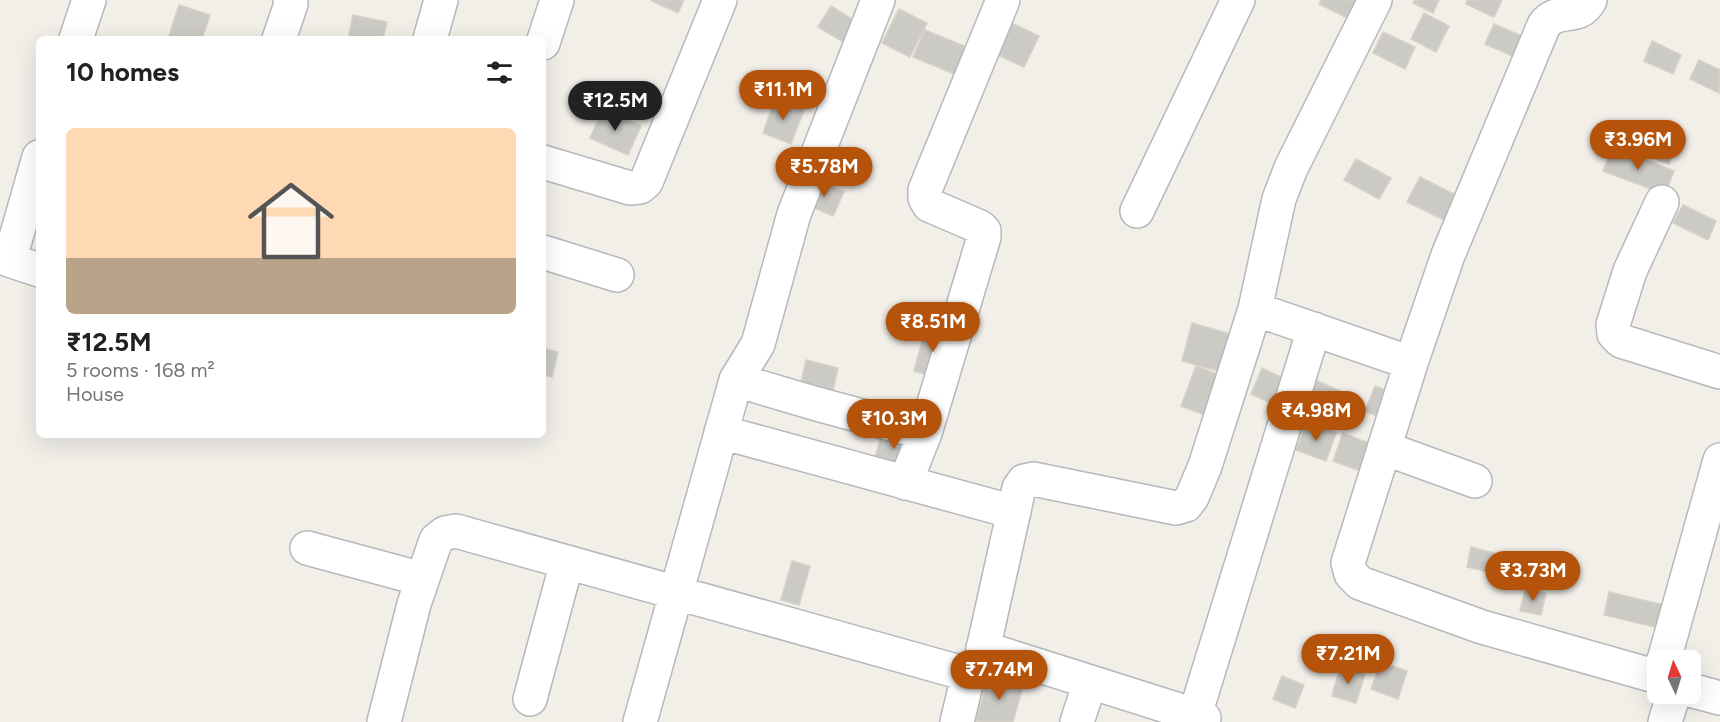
<!DOCTYPE html>
<meta charset="utf-8">
<style>
:root{--surface:#fff;--page:#f6f6f6;--text:#202124;--muted:#757577;--accent:#b45309}
body{margin:0;font-family:Figtree,sans-serif;background:var(--page);color:var(--text);height:100vh;display:flex;flex-direction:column;font-size:22px;white-space:nowrap}
*{box-sizing:border-box;margin:0}
p{font-size:20px;color:var(--muted)}
.icon{flex:none;width:33px;height:33px;fill:none;stroke:currentColor;stroke-width:2;stroke-linecap:round;stroke-linejoin:round}
.map{position:relative;flex:1;overflow:hidden}
.drawer{position:absolute;left:36px;top:36px;width:510px;height:402px;display:flex;flex-direction:column;background:var(--surface);border-radius:9px;box-shadow:0 6px 24px #0002}
.drawer>*{flex:none}
.needle{width:39px;rotate:356deg}
.tools{position:absolute;left:1647px;top:650px;display:grid;gap:12px}
.tools a{display:grid;place-items:center;width:54px;height:54px;border-radius:9px;background:var(--surface);box-shadow:0 6px 24px #0002;font-size:30px}
.price{position:absolute;translate:-50% -51px;padding:0 14px;border-radius:21px;background:var(--accent);color:#fff;font-size:20px;line-height:39px;filter:drop-shadow(0 2px 3px #0008)}
.price::after{content:'';position:absolute;left:50%;top:36px;width:18px;height:14px;margin-left:-9px;background:inherit;clip-path:polygon(0 0,100% 0,50% 100%)}
.price.current{background:#222;color:#fff}
ul{padding:0;list-style:none}
li{display:grid;align-content:center;gap:12px;height:318px;padding:0 30px}
li span{display:grid;place-items:center;height:186px;border-radius:9px;color:#555}
li>.icon{margin-inline-start:auto}
span .icon{width:108px;height:108px;fill:#fffc;stroke-width:1}
li b{font-size:26px}
h2{display:flex;justify-content:space-between;align-items:center;height:72px;padding:0 30px;font-size:26px}
.map>svg:first-child{display:block}
.building{fill:#cccac5;stroke:#d6d1c6;stroke-width:1.5}
.lines{fill:none;stroke-linecap:round;stroke-linejoin:round}
.minor-casing{stroke:#b5b8bc;stroke-width:36}
.minor{stroke:#fff;stroke-width:33}
</style>
<div class="map">
<svg width="1720" height="722" viewBox="0 0 1720 722">
<rect width="100%" height="100%" fill="#f1efe8"/>
<path class="building" d="M650,0H684L678,13Z
M1321,0H1356L1347,18L1319,4Z
M1414,0H1439L1433,13L1413,3Z
M1467,0H1502L1494,17L1466,4Z
M179,5L210,15L202,39H168Z
M831,6L860,24L848,45L818,27Z
M899,9L927,23L910,57L882,43Z
M1424,13L1449,26L1436,52L1411,39Z
M353,15L387,22L383,39H348Z
M1005,20L1039,36L1024,67L991,52Z
M1494,24L1524,37L1515,57L1485,44Z
M925,30L971,49L959,76L913,57Z
M1383,32L1415,47L1405,69L1373,53Z
M1652,41L1681,55L1673,74L1644,61Z
M1699,60L1720,70L1719,93L1690,79Z
M775,99L804,110L791,144L763,133Z
M603,109L641,126L628,155L590,138Z
M1648,124L1680,136L1669,164L1637,151Z
M1613,147L1674,171L1665,194L1603,171Z
M1356,159L1391,178L1379,199L1344,180Z
M1420,177L1458,196L1446,221L1407,202Z
M815,179L844,192L833,216L803,203Z
M1683,205L1716,221L1708,240L1673,223Z
M1192,323L1244,338L1234,375L1182,361Z
M926,327L952,335L940,378L914,371Z
M543,348L558,352L552,377L543,375Z
M806,360L838,368L833,390L801,383Z
M1196,366L1225,377L1210,417L1181,406Z
M1262,368L1285,379L1273,404L1251,394Z
M1313,379L1340,391L1325,424L1298,412Z
M1375,386L1395,394L1385,419L1365,411Z
M1307,422L1336,433L1326,461L1296,450Z
M883,427L915,435L904,474L873,466Z
M1343,433L1376,446L1366,473L1333,461Z
M1471,547L1498,554L1493,573L1467,567Z
M792,561L810,566L799,605L781,600Z
M1525,589L1546,593L1541,615L1520,611Z
M1609,592L1664,605L1659,628L1604,615Z
M1381,662L1407,671L1398,699L1371,689Z
M1340,667L1365,674L1356,703L1332,696Z
M989,676L1023,686L1013,722H981L976,721Z
M1282,676L1304,685L1295,708L1273,699Z"/>
<g class="lines">
<defs>
<path id="minor" d="M1590,0C1579,22 1558,6 1544,25L1448,255L1411,363L1348,563L1351,574L1360,583L1482,627L1658,677
M76,39L89,0
M279,39L291,4L290,0
M430,39L441,0
M543,43L557,0
M543,162L630,188L640,187L646,182L720,0
M1662,202L1630,271L1613,325L1614,334L1621,341L1720,372
M1137,211L1238,0
M543,252L617,275
M0,256L8,253L13,248L39,157
M0,257L39,270
M1255,309L1411,363
M736,380L817,404L925,433
M721,432L1014,512
M1384,448L1475,481
M905,483L925,433L984,237V231L980,227L929,205L925,198V190L1003,0
M307,548L422,579
M983,648L1204,718
M1664,660L1720,460
M1690,690L1720,698
M530,699L567,562
M1195,715L1314,329
M384,722L414,604L436,540L445,533L456,531L963,673L974,670L980,663L1019,488L1024,481L1033,479L1176,508L1186,505L1192,497L1205,466L1255,309L1279,199L1291,168L1375,0
M640,722L736,380L758,344L794,214L878,0
M957,722L969,672
M1077,722L1090,682
M1665,722L1674,693"/>
</defs>
<use href="#minor" class="minor-casing"/>
<use href="#minor" class="minor"/>
</g>
</svg>
<div class="tools">
<a><svg class="needle" viewBox="-14 -14 28 28"><path d="M0-13l5 13h-10z" fill="#e53935"/><path d="M0 13l5-13h-10z" fill="#757577"/></svg></a>
</div>
<b class="price" style="left:783px;top:121px">₹11.1M</b>
<b class="price current" style="left:615px;top:132px">₹12.5M</b>
<b class="price" style="left:1638px;top:171px">₹3.96M</b>
<b class="price" style="left:824px;top:198px">₹5.78M</b>
<b class="price" style="left:933px;top:353px">₹8.51M</b>
<b class="price" style="left:1316px;top:442px">₹4.98M</b>
<b class="price" style="left:894px;top:450px">₹10.3M</b>
<b class="price" style="left:1533px;top:602px">₹3.73M</b>
<b class="price" style="left:1348px;top:685px">₹7.21M</b>
<b class="price" style="left:999px;top:701px">₹7.74M</b>
<section class="drawer">
<h2>10 homes<svg class="icon" aria-label="filters" viewBox="0 0 24 24"><path d="M4 7h16M4 17h16"/><circle cx="9" cy="7" r="2"/><circle cx="15" cy="17" r="2"/></svg></h2>
<ul>
<li><span style="background:linear-gradient(#ffd9b3 70%,#b9a48a 0)"><svg class="icon" aria-label="home" viewBox="0 0 24 24"><path d="M3 11l9-7 9 7M6 9v11h12V9"/></svg></span><div><b>₹12.5M</b><p>5 rooms · 168 m²</p><p>House</p></div></li>
</ul>
</section>
</div>
